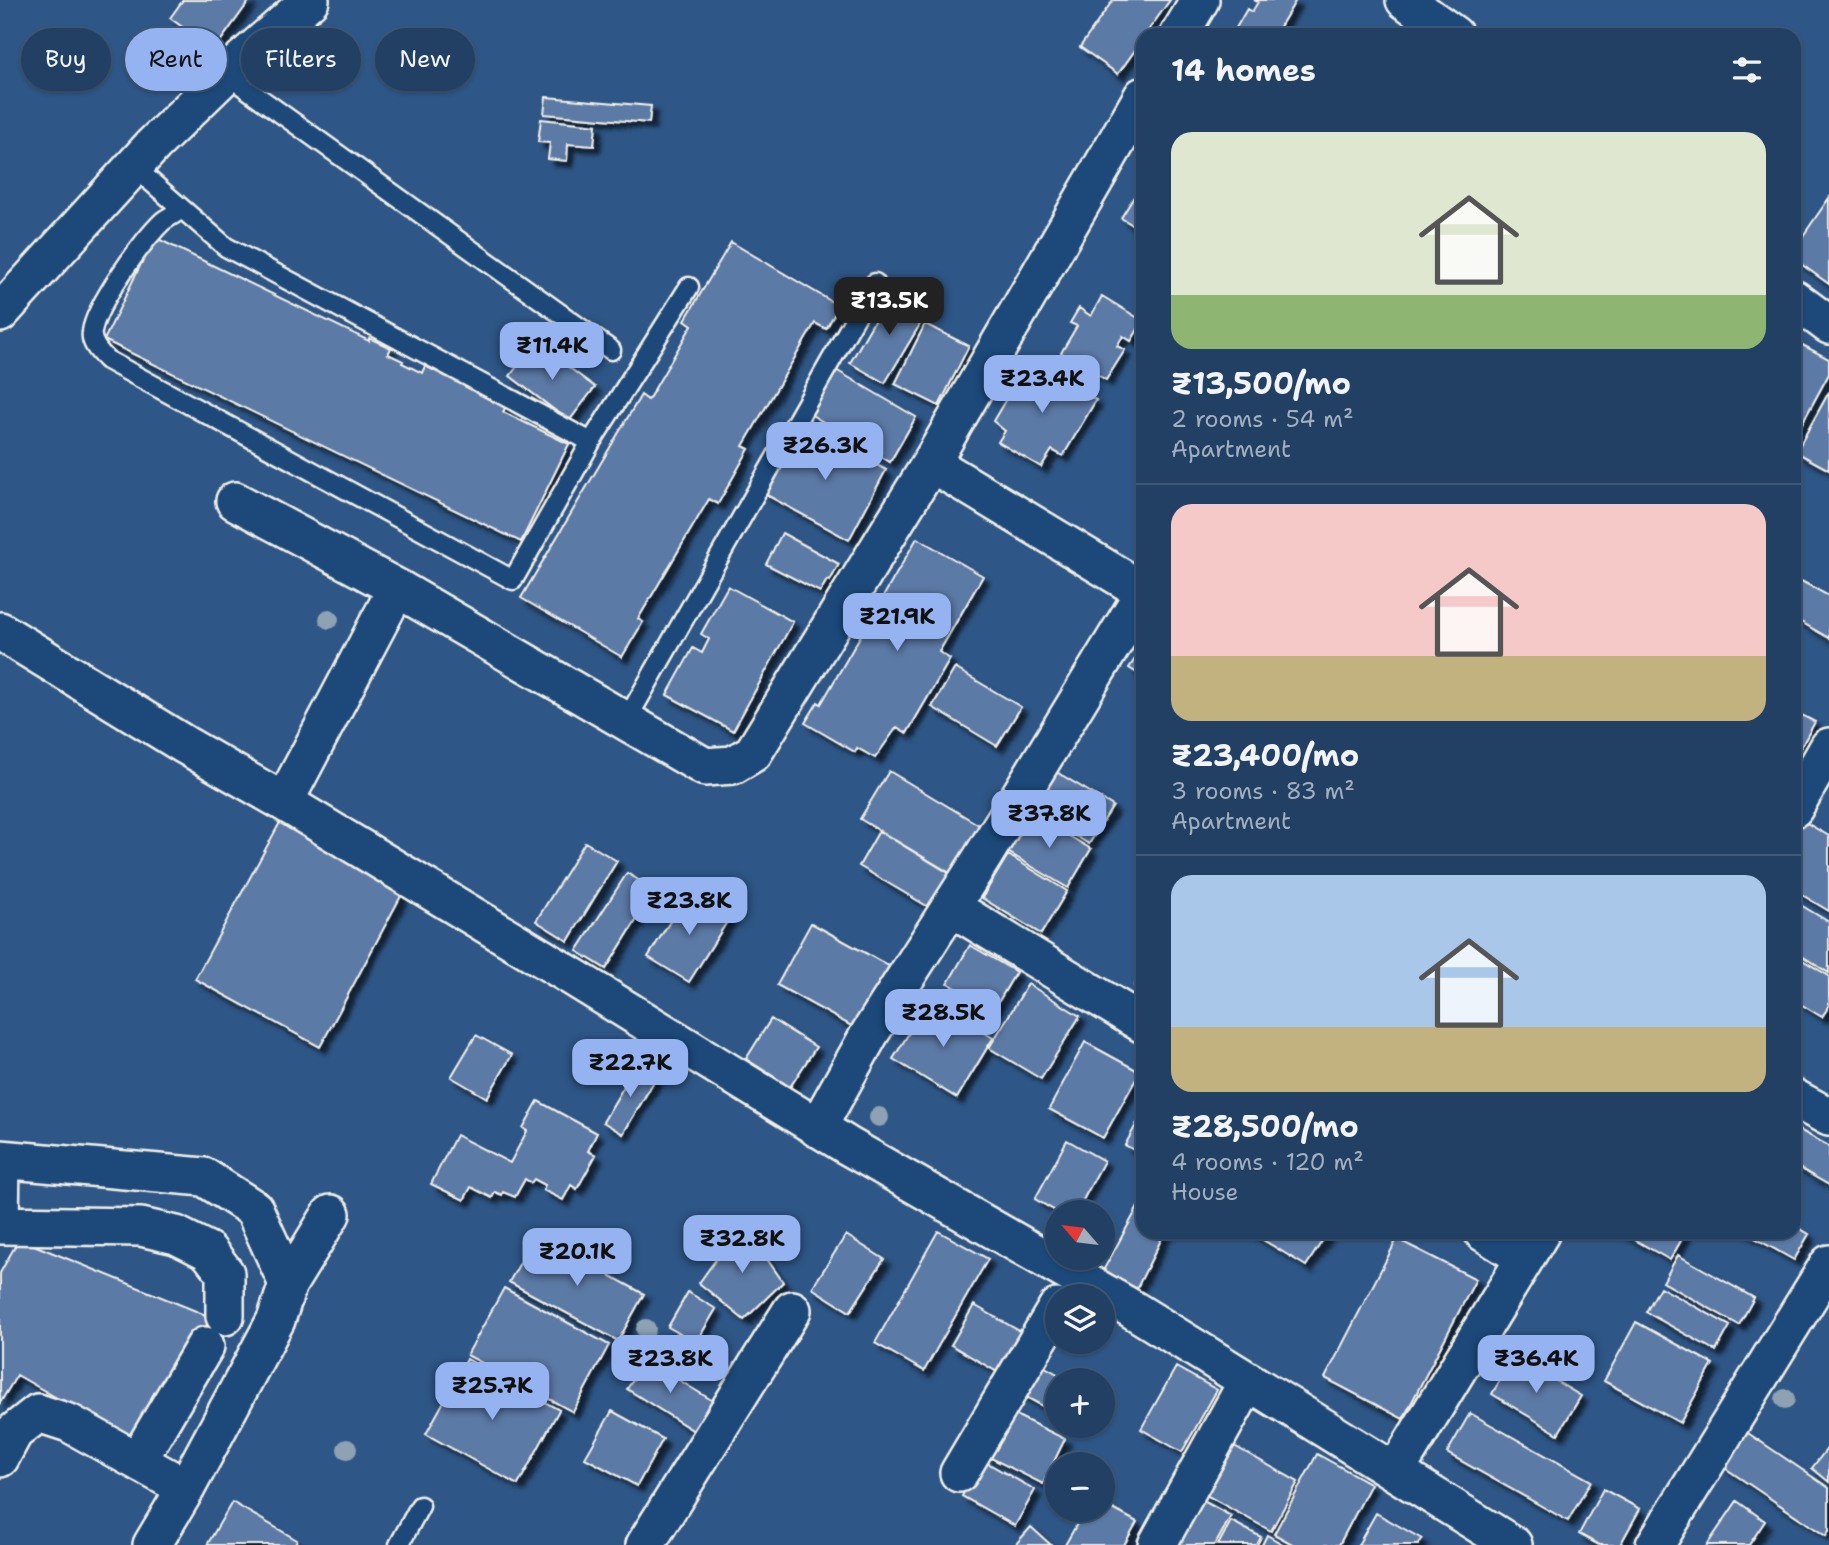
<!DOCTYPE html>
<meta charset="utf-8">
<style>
:root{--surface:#224064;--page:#2e4b6d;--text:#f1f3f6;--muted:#a2afbf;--line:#3f5978;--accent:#95b2f1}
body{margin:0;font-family:"Shantell Sans",sans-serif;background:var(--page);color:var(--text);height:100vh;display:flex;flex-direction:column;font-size:26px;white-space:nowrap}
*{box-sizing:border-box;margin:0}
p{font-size:23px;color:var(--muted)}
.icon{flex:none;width:38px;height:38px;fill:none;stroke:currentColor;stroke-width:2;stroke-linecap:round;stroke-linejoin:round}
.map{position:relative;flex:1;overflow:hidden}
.drawer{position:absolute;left:1136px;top:28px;width:665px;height:1211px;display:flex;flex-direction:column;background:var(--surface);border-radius:21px;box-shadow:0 2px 5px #0004,0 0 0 2px var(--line)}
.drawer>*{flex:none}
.top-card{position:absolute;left:21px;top:28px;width:665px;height:63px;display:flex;gap:14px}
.needle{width:46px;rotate:298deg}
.tools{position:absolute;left:1045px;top:1200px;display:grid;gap:14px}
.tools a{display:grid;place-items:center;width:70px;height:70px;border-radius:50%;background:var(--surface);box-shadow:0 2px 5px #0004,0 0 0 2px var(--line);font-size:35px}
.price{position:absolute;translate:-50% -60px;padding:0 16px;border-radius:14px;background:var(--accent);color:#111;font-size:23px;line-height:46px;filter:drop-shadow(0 2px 4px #0008)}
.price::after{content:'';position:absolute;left:50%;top:42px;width:21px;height:16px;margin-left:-10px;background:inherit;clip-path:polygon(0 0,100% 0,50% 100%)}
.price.selected{background:#222;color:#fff}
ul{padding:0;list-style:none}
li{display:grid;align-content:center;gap:14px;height:371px;padding:0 35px}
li+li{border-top:2px solid var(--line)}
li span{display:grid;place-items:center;height:217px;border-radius:21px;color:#555}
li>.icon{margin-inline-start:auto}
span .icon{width:126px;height:126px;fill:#fffc;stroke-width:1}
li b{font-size:30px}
h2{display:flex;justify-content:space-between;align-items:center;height:84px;padding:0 35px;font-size:30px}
.pill{padding:0 24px;border-radius:32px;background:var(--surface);box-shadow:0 2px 5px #0004,0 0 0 2px var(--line);font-size:24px;line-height:63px}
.pill.selected{background:var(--accent);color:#111}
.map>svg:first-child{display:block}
.building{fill:#5c7aa6;stroke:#f4f1e8;stroke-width:2;filter:url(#shadow)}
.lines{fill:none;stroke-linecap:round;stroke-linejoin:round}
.lane-casing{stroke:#f4f1e8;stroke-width:23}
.street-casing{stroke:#f4f1e8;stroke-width:42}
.lane{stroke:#1f4a7a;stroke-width:18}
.street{stroke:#1f4a7a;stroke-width:37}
.tree{fill:#8ea2b4}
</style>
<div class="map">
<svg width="1829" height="1545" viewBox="0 0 1829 1545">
<defs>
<filter id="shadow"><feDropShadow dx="6" dy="6" stdDeviation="2" flood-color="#0009"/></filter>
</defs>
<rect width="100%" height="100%" fill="#2e5686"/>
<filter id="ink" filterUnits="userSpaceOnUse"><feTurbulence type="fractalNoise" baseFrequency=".0143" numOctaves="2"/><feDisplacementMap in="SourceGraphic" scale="14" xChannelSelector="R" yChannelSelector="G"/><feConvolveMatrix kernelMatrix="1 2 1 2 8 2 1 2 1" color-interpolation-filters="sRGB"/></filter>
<g filter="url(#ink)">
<path class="building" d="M183,0H250L214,50L170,18Z
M1113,0H1170L1145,35H1143V39L1118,74L1080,47Z
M1254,0H1296L1275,35H1237L1233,33L1247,9L1252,12L1258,2Z
M1206,26L1220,35H1201Z
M546,97L651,106L649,123L544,114Z
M541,119L596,125L594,146L568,144L567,161L548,159L550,143L538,142Z
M1143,182V231L1121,218Z
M1829,198V284L1794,259V249Z
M154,237L369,341V338L391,348L388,354L403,361L402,363L422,373L425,366L506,406L503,412L569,444L521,542L104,340Z
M731,242L839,306L826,329L815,323L743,446L749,449L718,504L709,499L638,619L643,622L622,657L521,598L641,395L648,400L692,325L685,320Z
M892,290L928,311L885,383L850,363Z
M1102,296L1143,321L1131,341L1123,336L1117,346L1125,350L1106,380L1061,353L1077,326L1070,323L1079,308L1091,316Z
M925,324L969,346L939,406L895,384Z
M1795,341L1829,359V374L1794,438Z
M535,342L595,387L569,421L510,376Z
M1029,360L1096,400L1063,456L1052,450L1041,467L998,442L1005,431L993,421Z
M836,370L916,417L890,462L810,414Z
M1829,392V470L1796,452Z
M801,423L886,470L849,540L763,493Z
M782,533L839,564L830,581L827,580L820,592L766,564Z
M917,538L983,576L939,652L950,659L907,733L897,727L875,758L857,748L855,752L805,723L818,702L821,704Z
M1794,577L1829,596V638L1794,618Z
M728,586L793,622L733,731L667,695L693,648L702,653L709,639L701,634Z
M1143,647V677L1129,668Z
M955,668L1021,707L997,746L932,707Z
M1794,711L1815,722L1794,760Z
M889,771L984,828L955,876L860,819Z
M1055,771L1113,806L1089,844L1031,809Z
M1029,812L1091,849L1068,888L1006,851Z
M285,813L408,883L320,1047L195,979Z
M1798,818L1829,836V911L1794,890V825Z
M879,831L957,878L937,912L859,866Z
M585,842L617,861L568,941L536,921Z
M1008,855L1067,891L1041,934L982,898Z
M627,873L655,890L606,969L577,951Z
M689,891L730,917L689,982L648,957Z
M1794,901L1829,922V973L1794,951Z
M811,923L889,966L855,1028L777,985Z
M970,945L1016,972L993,1011L948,983Z
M1794,955L1829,976V1006L1822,1017L1794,1000Z
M1143,971V991L1134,986Z
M1028,984L1080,1016L1041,1079L989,1048Z
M930,999L993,1038L957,1098L893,1059Z
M771,1019L816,1047L790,1087L746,1059Z
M476,1035L512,1055L487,1098L451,1077Z
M1085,1042L1140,1072L1103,1138L1049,1109Z
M637,1064L657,1076L623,1134L603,1122Z
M538,1101L597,1133L588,1151L596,1155L577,1189L571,1185L563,1200L543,1190L545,1185L534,1179L531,1183L525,1179L515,1197L503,1192L502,1195L495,1192L492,1198L471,1187L464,1200L431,1184L456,1135L510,1163L527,1131L523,1128Z
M1143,1112V1155L1125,1145Z
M1794,1127L1829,1146V1185L1794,1165Z
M1067,1140L1104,1161L1076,1213H1059L1035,1199Z
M1143,1198V1232H1165L1133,1296L1099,1278Z
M742,1223L783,1282L744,1320L699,1283Z
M1794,1225L1809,1234L1794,1260L1744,1232H1794Z
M938,1231L988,1259L924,1371L875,1343Z
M1250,1232H1328L1306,1266Z
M1621,1232H1686L1670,1260Z
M536,1235L644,1294L618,1341L509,1282Z
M846,1235L884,1259L850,1312L812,1288Z
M19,1239L213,1318L128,1439L17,1375L0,1403V1273Z
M1397,1239L1476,1279L1403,1419L1325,1378Z
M1678,1255L1754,1298L1739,1325L1663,1282Z
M1660,1287L1730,1326L1716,1351L1646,1312Z
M504,1288L609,1345L573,1412L467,1355Z
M688,1292L716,1309L696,1343L668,1327Z
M974,1305L1028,1336L1006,1377L951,1345Z
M1636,1322L1713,1364L1680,1423L1604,1381Z
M1514,1356L1581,1396L1558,1434L1492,1394Z
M467,1359L559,1410L518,1485L426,1434Z
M646,1360L713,1401L694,1431L627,1389Z
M1036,1362L1070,1381H1057V1414L1019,1393Z
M1176,1367L1217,1390L1182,1452L1141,1429Z
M1001,1408L1065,1439L1043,1484L979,1452Z
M612,1411L663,1439L637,1486L585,1458Z
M1470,1413L1591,1481L1568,1521L1447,1453Z
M1745,1431L1829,1488V1531L1826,1536L1722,1466Z
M1229,1443L1298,1482L1271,1531L1201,1492Z
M1829,1446V1482L1812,1468Z
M1317,1454L1371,1484L1339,1545H1294L1274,1534Z
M982,1460L1035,1490L1015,1526L962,1496Z
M1603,1489L1640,1509L1620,1545H1599L1579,1534Z
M1196,1497L1231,1516L1215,1545H1169Z
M1737,1501L1765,1521L1749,1545H1707Z
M232,1502L297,1540L294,1545H207Z
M1102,1503L1137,1522L1124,1545H1065L1085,1510H1102Z
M1376,1513L1422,1539L1418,1545H1358Z
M1231,1521L1261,1537L1257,1545H1218Z
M1031,1527L1051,1545H1015Z
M1267,1535L1284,1545H1262Z"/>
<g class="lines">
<defs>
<path id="lane" d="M226,74L611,350
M133,166L226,247L591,442
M182,209C176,213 169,217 163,221C143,240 95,306 92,332C90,343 100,353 107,360L513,580L591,442L689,287
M626,721L875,283
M399,1545L420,1506"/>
<path id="street" d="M1405,0L1454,35
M1179,35L1200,0
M1794,299L1829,325
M0,313L154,144L226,74L310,0
M931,463L1143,591
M235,501L397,588L705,767L733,765L753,753L931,463L1143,96
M0,631L185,745L284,802L529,950L848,1146L1127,1306L1513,1545
M284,802L397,588
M1794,808L1829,747
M951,907L1143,1024
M1794,1098L1829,1117
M817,1128L870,1033L982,858L1143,594
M0,1159L204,1177L254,1209L288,1284
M0,1225L1,1159
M1,1225L141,1227L176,1235L208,1251L225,1273V1316
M1483,1232L1525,1258
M0,1458L14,1432L38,1413L69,1423L186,1488
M138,1460L205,1346
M1395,1472L1541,1232
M959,1473L1057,1308
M152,1545L186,1488L276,1320L288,1284L331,1214
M645,1545L792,1310
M1157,1545L1248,1381
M1655,1545L1829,1264"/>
</defs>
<use href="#lane" class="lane-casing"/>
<use href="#street" class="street-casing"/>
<use href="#lane" class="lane"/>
<use href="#street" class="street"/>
</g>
<g class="tree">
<circle cx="329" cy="619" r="10"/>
<circle cx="879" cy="1117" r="10"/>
<circle cx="646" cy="1329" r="10"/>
<circle cx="1785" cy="1399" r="10"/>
<circle cx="347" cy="1449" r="10"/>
</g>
</g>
</svg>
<div class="tools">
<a><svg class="needle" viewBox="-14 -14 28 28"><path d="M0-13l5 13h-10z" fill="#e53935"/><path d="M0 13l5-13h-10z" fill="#a2afbf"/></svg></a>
<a><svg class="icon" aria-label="layers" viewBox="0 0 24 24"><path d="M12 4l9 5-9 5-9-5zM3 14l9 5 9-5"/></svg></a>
<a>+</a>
<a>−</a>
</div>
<b class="price selected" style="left:889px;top:337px">₹13.5K</b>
<b class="price" style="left:552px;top:382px">₹11.4K</b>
<b class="price" style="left:1042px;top:415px">₹23.4K</b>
<b class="price" style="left:825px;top:482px">₹26.3K</b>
<b class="price" style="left:897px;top:653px">₹21.9K</b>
<b class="price" style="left:1049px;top:850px">₹37.8K</b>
<b class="price" style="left:689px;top:937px">₹23.8K</b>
<b class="price" style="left:943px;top:1049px">₹28.5K</b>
<b class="price" style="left:630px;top:1099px">₹22.7K</b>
<b class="price" style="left:742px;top:1275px">₹32.8K</b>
<b class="price" style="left:577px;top:1288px">₹20.1K</b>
<b class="price" style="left:670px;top:1395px">₹23.8K</b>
<b class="price" style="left:1536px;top:1395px">₹36.4K</b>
<b class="price" style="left:492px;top:1422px">₹25.7K</b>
<div class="top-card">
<a class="pill">Buy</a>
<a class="pill selected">Rent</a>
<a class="pill">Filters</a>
<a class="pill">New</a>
</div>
<section class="drawer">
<h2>14 homes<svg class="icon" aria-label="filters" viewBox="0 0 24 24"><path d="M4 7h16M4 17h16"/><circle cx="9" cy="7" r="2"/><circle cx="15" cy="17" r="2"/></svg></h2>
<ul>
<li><span style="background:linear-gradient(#dfe7d0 75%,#8fb573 0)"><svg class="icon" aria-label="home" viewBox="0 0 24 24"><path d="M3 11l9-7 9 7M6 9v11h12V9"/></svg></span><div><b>₹13,500/mo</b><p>2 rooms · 54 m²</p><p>Apartment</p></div></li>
<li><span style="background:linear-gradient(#f6c9c9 70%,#c2b280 0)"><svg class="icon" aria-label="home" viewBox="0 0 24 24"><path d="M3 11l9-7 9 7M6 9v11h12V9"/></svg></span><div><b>₹23,400/mo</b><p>3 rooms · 83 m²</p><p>Apartment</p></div></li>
<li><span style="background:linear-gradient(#a9c7e8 70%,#c2b280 0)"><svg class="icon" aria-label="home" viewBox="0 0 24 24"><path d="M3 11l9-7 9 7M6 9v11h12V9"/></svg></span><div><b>₹28,500/mo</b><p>4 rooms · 120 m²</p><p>House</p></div></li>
</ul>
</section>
</div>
